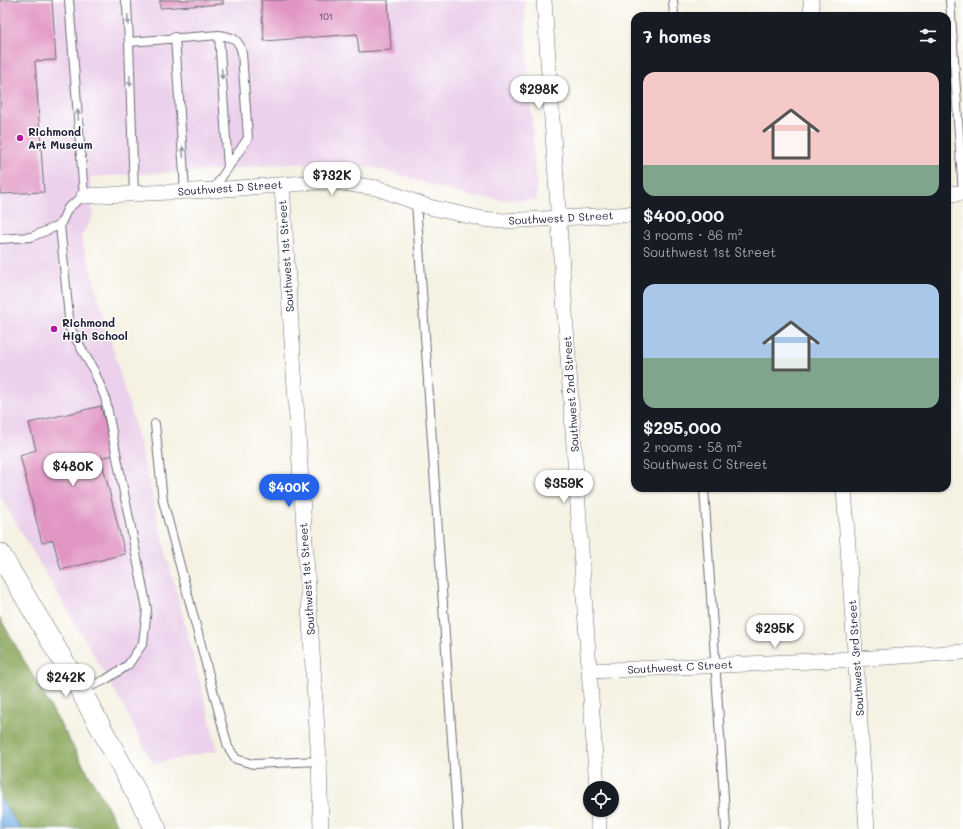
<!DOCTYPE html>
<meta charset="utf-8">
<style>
:root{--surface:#171b24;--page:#242831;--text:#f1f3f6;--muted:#9ea1a6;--accent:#2563eb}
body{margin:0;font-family:Mali,sans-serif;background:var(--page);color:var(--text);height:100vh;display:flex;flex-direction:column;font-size:15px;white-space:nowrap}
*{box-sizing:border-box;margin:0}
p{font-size:13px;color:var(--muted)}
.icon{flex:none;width:22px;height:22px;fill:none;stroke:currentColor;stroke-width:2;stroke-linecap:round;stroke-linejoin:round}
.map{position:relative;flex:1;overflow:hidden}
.sheet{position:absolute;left:631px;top:12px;width:320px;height:480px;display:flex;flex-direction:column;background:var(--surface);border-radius:12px;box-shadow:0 1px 3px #0004}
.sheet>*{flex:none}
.fabs{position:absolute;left:583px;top:781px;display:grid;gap:8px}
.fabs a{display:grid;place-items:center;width:36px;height:36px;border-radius:50%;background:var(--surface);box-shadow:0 1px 3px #0004;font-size:20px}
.price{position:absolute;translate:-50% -34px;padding:0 9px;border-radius:14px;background:#fff;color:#222;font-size:13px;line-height:26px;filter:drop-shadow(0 1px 2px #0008)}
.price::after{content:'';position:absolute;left:50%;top:24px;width:12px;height:9px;margin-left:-6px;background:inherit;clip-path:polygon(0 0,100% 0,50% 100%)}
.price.on{background:var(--accent);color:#fff}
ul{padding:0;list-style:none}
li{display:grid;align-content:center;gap:8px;height:212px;padding:0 12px}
li span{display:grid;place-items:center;height:124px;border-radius:12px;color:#555}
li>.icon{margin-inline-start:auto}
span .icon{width:72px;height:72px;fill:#fffc;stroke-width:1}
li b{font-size:17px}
h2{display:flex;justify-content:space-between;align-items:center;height:48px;padding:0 12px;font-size:17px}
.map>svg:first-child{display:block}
.built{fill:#ebd1eb}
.forest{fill:#86a457;stroke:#546349}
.water{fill:#71b0e4;stroke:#4a6990}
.building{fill:#e195c3}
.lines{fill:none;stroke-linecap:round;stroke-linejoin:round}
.lane-casing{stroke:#6c6b76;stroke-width:10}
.street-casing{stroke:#6c6b76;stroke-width:16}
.secondary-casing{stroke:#6c6b76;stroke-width:22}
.lane{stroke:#fff;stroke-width:8}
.street{stroke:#fff;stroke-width:15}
.secondary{stroke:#fff;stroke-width:21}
.oneway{fill:#9c9ca7}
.poi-dot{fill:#b5179e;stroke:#fff;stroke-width:1.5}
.labels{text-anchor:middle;stroke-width:3;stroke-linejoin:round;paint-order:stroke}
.number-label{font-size:9px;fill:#523f5d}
.poi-label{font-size:11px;font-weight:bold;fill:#22223b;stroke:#fff;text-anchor:start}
.street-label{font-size:11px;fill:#22223b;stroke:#fff}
</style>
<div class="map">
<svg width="963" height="829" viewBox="0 0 963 829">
<rect width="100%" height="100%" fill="#fff"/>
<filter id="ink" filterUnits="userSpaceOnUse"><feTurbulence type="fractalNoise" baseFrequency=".025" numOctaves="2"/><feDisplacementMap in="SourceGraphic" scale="8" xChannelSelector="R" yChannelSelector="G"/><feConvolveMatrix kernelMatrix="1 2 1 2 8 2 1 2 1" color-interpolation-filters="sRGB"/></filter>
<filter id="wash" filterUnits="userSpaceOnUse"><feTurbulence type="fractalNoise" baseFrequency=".012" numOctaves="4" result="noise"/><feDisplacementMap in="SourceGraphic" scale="16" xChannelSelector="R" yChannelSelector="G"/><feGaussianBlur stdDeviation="0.9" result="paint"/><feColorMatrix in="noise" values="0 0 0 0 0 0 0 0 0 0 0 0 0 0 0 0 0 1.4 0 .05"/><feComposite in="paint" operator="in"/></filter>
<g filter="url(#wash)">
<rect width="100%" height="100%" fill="#f5f2e3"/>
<path class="built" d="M0,0H524L537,200H502L473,197L440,188L405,176L371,167L344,164L311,163L266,165L215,170L90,177L93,216L81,237L134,422L163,540L218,750L153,764L120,700L0,496Z"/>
<path class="forest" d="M0,618L120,829H21L0,798Z"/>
<path class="water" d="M0,798L21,829H0Z"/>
<g id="blocks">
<path class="building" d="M0,0H52L56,60L35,61L44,192L0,194Z
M160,0H223V4L160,8Z
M261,0H388L391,50L359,52L357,34L264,41Z
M101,406L113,455L101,458L125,554L61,570L53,540L42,543L20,455L36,450L29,423Z"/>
</g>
</g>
<g filter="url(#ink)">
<use href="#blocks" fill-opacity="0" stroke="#6c6b76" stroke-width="1"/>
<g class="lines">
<defs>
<path id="lane" d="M69,0L84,196L68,208L60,225L70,328L94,371L105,397L147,609L143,643L128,665L105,680L82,690
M125,0L127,5L129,42L134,194
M673,0L674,16
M950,0L963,195
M219,35L228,168
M175,37L185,191
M129,42L219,35C233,37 239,39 242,53L248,138L213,190
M416,202L458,829
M0,239L31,237L60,225
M155,424L163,501L228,747L236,759L253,764L319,761
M704,488L726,829"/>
<path id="street" d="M544,0L597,788
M811,0L812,16
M282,185L319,761L321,829
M947,194L963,193
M84,196L213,190L318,182L342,183L377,188L429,207L483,219L503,221L635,214
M844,488L867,829
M589,671L856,659L963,652
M598,810L599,829"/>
<path id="secondary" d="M0,554L81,691L156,829"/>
</defs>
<use href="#lane" class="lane-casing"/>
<use href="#street" class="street-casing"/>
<use href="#secondary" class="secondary-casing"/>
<use href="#lane" class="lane"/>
<use href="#street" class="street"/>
<use href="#secondary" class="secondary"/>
</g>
<defs><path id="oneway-solid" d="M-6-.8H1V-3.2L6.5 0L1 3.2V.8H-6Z"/></defs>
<g class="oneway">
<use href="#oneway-solid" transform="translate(128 20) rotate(87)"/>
<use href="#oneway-solid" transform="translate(222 74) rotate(86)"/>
<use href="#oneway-solid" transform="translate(130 81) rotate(88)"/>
<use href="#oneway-solid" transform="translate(78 115) rotate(-94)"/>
<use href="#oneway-solid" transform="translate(183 152) rotate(-94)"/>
</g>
</g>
<g class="poi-dot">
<circle cx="20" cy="138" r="4"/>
<circle cx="54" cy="329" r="4"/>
</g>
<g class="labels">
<g class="number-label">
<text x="326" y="20">101</text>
</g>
<g class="poi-label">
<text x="28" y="136">Richmond<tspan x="28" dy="13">Art Museum</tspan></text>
<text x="62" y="327">Richmond<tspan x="62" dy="13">High School</tspan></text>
</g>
<g class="street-label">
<text transform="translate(230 188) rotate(-4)" y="4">Southwest D Street</text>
<text transform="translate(561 218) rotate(-3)" y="4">Southwest D Street</text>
<text transform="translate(286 256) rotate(-94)" y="4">Southwest 1st Street</text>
<text transform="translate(571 394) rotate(-94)" y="4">Southwest 2nd Street</text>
<text transform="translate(307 579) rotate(-94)" y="4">Southwest 1st Street</text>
<text transform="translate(856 658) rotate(-94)" y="4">Southwest 3rd Street</text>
<text transform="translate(680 667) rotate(-3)" y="4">Southwest C Street</text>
</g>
</g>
</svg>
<div class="fabs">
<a><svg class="icon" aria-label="locate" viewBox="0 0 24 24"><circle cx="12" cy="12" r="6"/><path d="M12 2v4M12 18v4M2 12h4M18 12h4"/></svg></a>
</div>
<b class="price" style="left:539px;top:110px">$298K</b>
<b class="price" style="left:332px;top:196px">$732K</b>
<b class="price" style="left:73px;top:487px">$480K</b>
<b class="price" style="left:564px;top:504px">$359K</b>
<b class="price on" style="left:289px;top:508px">$400K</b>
<b class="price" style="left:775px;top:649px">$295K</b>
<b class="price" style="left:66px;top:698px">$242K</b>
<section class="sheet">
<h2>7 homes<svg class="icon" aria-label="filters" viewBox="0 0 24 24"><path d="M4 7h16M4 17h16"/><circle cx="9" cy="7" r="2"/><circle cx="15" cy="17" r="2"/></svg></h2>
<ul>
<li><span style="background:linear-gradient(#f6c9c9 75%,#7fa58c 0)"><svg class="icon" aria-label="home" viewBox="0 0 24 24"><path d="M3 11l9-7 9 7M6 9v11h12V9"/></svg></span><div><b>$400,000</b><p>3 rooms · 86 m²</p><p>Southwest 1st Street</p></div></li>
<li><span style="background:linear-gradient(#a9c7e8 60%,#7fa58c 0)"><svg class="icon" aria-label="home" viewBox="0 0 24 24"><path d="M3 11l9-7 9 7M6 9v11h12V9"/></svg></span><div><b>$295,000</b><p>2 rooms · 58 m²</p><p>Southwest C Street</p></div></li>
</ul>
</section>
</div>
